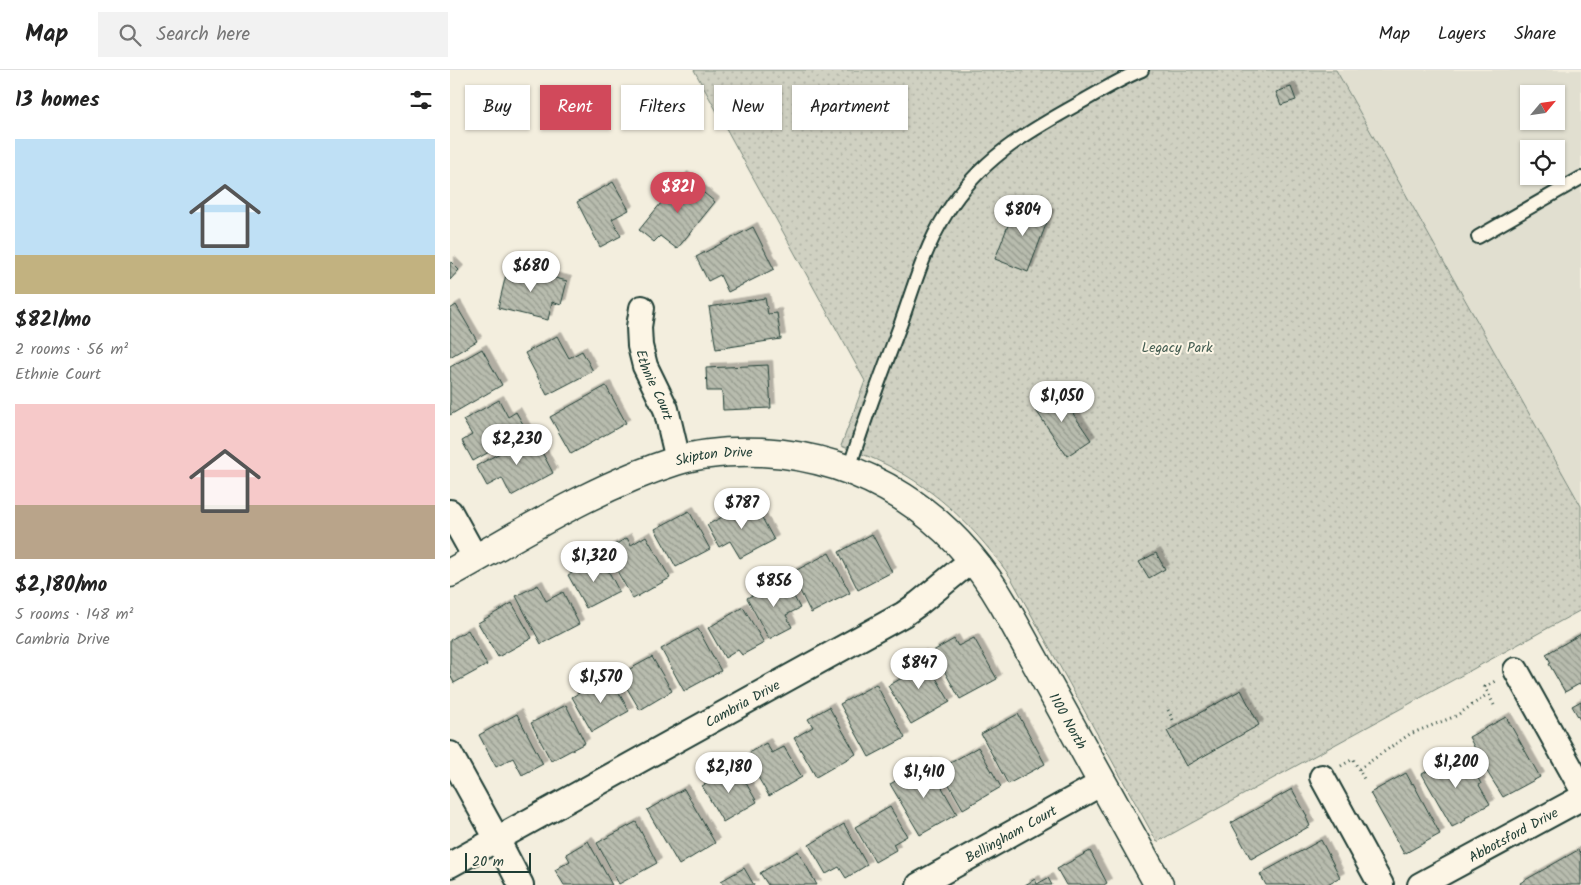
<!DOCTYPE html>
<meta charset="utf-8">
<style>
:root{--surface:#fff;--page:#f2f2f2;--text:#222;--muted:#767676;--line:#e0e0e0;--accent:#d1495b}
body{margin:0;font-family:Kalam,sans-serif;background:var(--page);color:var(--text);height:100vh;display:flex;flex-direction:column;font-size:19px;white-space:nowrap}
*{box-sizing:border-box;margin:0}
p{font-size:16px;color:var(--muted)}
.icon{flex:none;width:28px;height:28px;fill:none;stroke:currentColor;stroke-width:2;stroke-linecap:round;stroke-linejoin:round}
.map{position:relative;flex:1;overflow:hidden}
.panel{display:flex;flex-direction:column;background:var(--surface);width:450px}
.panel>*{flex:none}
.guide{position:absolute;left:15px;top:15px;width:475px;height:45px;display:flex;gap:10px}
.needle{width:32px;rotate:61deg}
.fabs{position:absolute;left:1070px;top:15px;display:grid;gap:10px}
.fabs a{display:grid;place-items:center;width:45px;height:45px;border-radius:0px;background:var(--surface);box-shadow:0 1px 4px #0004;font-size:25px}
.scale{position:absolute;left:15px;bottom:12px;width:66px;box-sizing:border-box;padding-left:5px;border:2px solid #1f3d34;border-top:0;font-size:14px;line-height:18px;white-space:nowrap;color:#1f3d34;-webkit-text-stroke:4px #fcf5e5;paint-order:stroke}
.price{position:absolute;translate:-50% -42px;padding:0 11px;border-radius:18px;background:#fff;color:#222;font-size:16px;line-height:32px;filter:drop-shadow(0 1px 2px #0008)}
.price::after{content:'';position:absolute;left:50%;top:30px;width:15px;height:11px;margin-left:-8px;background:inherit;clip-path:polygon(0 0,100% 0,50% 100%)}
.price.selected{background:var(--accent);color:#fff}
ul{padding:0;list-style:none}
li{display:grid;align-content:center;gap:10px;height:265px;padding:0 15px}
li span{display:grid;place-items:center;height:155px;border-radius:0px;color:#555}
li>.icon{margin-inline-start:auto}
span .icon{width:90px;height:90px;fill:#fffc;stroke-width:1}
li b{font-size:21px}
h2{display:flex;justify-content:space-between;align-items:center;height:60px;padding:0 15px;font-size:21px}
.pill{padding:0 18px;border-radius:0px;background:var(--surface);box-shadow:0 1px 4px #0004;font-size:18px;line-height:45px}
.pill.selected{background:var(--accent);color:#fff}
header{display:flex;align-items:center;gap:30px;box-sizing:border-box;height:70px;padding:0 25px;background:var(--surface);border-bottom:1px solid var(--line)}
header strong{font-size:24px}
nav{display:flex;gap:28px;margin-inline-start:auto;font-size:18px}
.search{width:350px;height:45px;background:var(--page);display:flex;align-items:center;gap:12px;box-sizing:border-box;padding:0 18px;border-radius:0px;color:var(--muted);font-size:19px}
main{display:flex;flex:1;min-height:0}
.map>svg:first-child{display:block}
.built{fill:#e1dfd0;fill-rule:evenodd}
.park{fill:url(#park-dots);stroke:#78877b}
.building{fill:url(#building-back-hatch);stroke:#1f3d34;filter:url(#shadow)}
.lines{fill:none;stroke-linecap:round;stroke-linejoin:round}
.lane-casing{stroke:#1f3d34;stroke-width:16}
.street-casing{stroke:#1f3d34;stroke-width:28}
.secondary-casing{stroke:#1f3d34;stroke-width:31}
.path{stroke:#1f3d34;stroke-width:3;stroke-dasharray:1 4;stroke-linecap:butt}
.lane{stroke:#fcf5e5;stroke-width:12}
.street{stroke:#fcf5e5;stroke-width:24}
.secondary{stroke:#fcf5e5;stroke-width:28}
.labels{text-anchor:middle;stroke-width:4;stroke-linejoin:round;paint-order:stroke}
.park-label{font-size:14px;fill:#425b50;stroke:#fcf5e5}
.street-label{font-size:14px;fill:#1f3d34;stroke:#fcf5e5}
</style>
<header>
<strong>Map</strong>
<div class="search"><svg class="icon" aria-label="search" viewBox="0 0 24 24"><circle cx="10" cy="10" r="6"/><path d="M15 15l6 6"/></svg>Search here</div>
<nav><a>Map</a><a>Layers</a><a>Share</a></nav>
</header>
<main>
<section class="panel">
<h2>13 homes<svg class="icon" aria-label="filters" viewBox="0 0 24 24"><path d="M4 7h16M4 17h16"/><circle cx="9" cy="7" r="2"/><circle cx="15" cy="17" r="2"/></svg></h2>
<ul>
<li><span style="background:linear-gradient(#bfe0f5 75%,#c2b280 0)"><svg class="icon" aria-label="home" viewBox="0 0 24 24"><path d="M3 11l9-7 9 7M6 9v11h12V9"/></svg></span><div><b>$821/mo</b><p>2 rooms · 56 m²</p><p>Ethnie Court</p></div></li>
<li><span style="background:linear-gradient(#f6c9c9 65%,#b9a48a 0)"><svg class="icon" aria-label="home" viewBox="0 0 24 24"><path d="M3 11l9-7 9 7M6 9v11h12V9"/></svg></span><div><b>$2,180/mo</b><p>5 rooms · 148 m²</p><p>Cambria Drive</p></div></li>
</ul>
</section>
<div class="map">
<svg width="1131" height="815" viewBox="0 0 1131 815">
<defs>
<pattern id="park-dots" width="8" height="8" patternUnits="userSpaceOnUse" patternTransform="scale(1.25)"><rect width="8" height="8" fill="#d0d1c2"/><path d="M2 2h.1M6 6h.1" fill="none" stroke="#b2b4a7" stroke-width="1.8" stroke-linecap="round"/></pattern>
<pattern id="building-back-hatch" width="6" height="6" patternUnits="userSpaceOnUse" patternTransform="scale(1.25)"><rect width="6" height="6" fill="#b8bcae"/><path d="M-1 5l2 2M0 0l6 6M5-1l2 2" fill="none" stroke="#959a8e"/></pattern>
<filter id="shadow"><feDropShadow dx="4.5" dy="-4.5" stdDeviation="0" flood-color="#0004"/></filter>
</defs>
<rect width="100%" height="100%" fill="#f3eede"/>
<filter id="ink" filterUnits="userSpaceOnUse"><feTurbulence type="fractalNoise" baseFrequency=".02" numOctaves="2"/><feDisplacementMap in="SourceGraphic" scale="10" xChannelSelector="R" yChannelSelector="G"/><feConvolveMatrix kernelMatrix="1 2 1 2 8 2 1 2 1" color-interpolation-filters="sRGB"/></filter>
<g filter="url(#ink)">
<path class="built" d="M886,0H1131V436ZM1079,24H1106V51H1079ZM1079,79H1106V106H1079Z"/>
<path class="park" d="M244,0H886L1131,436V540L707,772L561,508C528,461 489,421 437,395C422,387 406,382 391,376L415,311Z"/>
<path class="building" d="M841,17L846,30L831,35L826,22Z
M233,106L265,132L227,179L210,166L204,172L189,160Z
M163,112L179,140L162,149L171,166L150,177L127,132Z
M567,132L600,144L578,202L545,189Z
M303,157L324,199L278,222L270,205L258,211L246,187Z
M0,191L9,200L0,210Z
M58,196L117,211L111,235L102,232L98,250L48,238Z
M315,228L318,244L327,243L331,269L266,279L259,237Z
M6,235L27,271L0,287V239Z
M107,266L119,288L132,281L143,301L97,325L75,283Z
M32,279L52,315L0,345V297Z
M318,295L321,338L273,340L272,321H257L256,298Z
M156,316L176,353L121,384L100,347Z
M607,320L641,370L617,386L583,336Z
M49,330L58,347L66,342L77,361L23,391L12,371L22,365L13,350Z
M83,365L103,403L61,426L52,408L37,416L26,396Z
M303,431L324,470L290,488L280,471L269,477L257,455Z
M239,441L260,479L226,497L205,459Z
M422,464L442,502L408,520L389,482Z
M196,466L220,508L183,529L155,480L177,468L181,475Z
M379,483L400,523L361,543L341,503Z
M706,483L715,499L699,508L689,492Z
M151,487L169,521L136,538L118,505Z
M334,508L350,538L336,545L342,557L319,569L297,528Z
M88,515L96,531L113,522L129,554L91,574L66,526Z
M62,533L82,568L48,587L28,553Z
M293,537L314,573L292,585L288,580L275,588L258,558Z
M248,559L271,601L234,621L211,579Z
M18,560L37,595L4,613L0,605V570Z
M1131,564V613L1115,622L1099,594L1101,593L1096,584Z
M524,568L547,609L510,629L483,581L504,569L508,576Z
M472,584L500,632L461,654L438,616L457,605L451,595Z
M202,587L222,621L190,640L169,605Z
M159,605L179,641L142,662L122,627Z
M426,614L455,668L419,687L390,634Z
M791,620L809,655L736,696L717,661Z
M1131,631V649L1130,650L1122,636Z
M116,635L135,673L101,691L81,653Z
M379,637L406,684L366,707L344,668L363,657L358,649Z
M67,644L93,694L72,705L63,688L46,697L29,665Z
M568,644L595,694L558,714L531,664Z
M1056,647L1090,707L1053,727L1036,700L1019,667Z
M316,673L322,683L334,677L352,707L319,726L295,685Z
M528,677L551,717L513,739L490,699Z
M1011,682L1021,699L1023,698L1031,714L1029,715L1040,734L1015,748L1016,750L1002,757L972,704Z
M478,693L507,744L470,765L440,714Z
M286,696L307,732L273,752L252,716Z
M956,703L962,714L963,713L990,764L954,784L920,723Z
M234,719L265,773L229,795L197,740Z
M842,719L857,746L856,747L860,756L801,789L781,753Z
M440,737L457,766L443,774L446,780L425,792L405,757Z
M186,752L207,793L169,814L147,773Z
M394,754L417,795L396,808L389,797L376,804L359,775Z
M871,770L890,807L876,815H816L810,804Z
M138,771L162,815H114L105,800L120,791L116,784Z
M1128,780L1131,785V815H1071L1070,813Z
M348,781L367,815H318L310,803Z
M640,781L657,813L654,815H616L607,799Z
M294,798L304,815H274L271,811Z
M598,808L602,815H575L585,809L587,814Z"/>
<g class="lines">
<defs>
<path id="lane" d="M1028,167L1131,108
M399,399C414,350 433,301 451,253C464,216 475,177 496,144C530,89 574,64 628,34C649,22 670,9 692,0"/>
<g id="street">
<path id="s1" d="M192,238L189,257L190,276L195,296L216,339L228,390"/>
<path d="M0,442L26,489"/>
<path d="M1066,600L1131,717"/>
<path d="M0,684L47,769L71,815"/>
<path d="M872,707L931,815"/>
<path id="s2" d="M0,795L454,544L468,534L523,489"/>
<path id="s3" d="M469,815L652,713"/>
<path id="s4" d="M970,815L1131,728"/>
</g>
<g id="secondary">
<path id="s5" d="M0,503C73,463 146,416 226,391C254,382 284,381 312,382C417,388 502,445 554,535L709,815"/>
</g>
</defs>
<use href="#lane" class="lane-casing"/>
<use href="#street" class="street-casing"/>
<use href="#secondary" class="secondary-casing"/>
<path class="path" d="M1044,635L1035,617L1047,610
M718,640L724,652
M891,696L903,689L914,709
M909,699L960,664L1006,646L1038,624"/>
<use href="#lane" class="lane"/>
<use href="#street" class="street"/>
<use href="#secondary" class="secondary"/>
</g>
</g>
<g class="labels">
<g class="park-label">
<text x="727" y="282">Legacy Park</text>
</g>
<g class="street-label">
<text dy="5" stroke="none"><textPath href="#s1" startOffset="80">Ethnie Court</textPath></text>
<text dy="5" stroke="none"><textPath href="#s5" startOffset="291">Skipton Drive</textPath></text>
<text dy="5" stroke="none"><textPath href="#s2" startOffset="334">Cambria Drive</textPath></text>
<text dy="5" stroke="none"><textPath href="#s5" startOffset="771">1100 North</textPath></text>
<text dy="5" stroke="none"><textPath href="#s3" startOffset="105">Bellingham Court</textPath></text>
<text dy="5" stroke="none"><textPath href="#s4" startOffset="106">Abbotsford Drive</textPath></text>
</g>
</g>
</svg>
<div class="fabs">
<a><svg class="needle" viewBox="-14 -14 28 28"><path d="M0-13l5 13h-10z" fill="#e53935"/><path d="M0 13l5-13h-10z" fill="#767676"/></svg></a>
<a><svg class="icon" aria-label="locate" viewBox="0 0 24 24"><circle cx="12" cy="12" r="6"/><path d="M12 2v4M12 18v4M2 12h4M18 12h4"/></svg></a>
</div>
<div class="scale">20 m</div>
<b class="price selected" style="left:228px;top:144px">$821</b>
<b class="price" style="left:573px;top:167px">$804</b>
<b class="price" style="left:81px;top:223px">$680</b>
<b class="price" style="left:612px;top:353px">$1,050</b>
<b class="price" style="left:67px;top:396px">$2,230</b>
<b class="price" style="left:292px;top:460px">$787</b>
<b class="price" style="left:144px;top:513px">$1,320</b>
<b class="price" style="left:324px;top:538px">$856</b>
<b class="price" style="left:469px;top:620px">$847</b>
<b class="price" style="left:151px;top:634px">$1,570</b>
<b class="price" style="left:1006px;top:719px">$1,200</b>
<b class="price" style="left:279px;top:724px">$2,180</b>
<b class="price" style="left:474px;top:729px">$1,410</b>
<div class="guide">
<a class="pill">Buy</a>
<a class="pill selected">Rent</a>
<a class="pill">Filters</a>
<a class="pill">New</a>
<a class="pill">Apartment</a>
</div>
</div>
</main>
